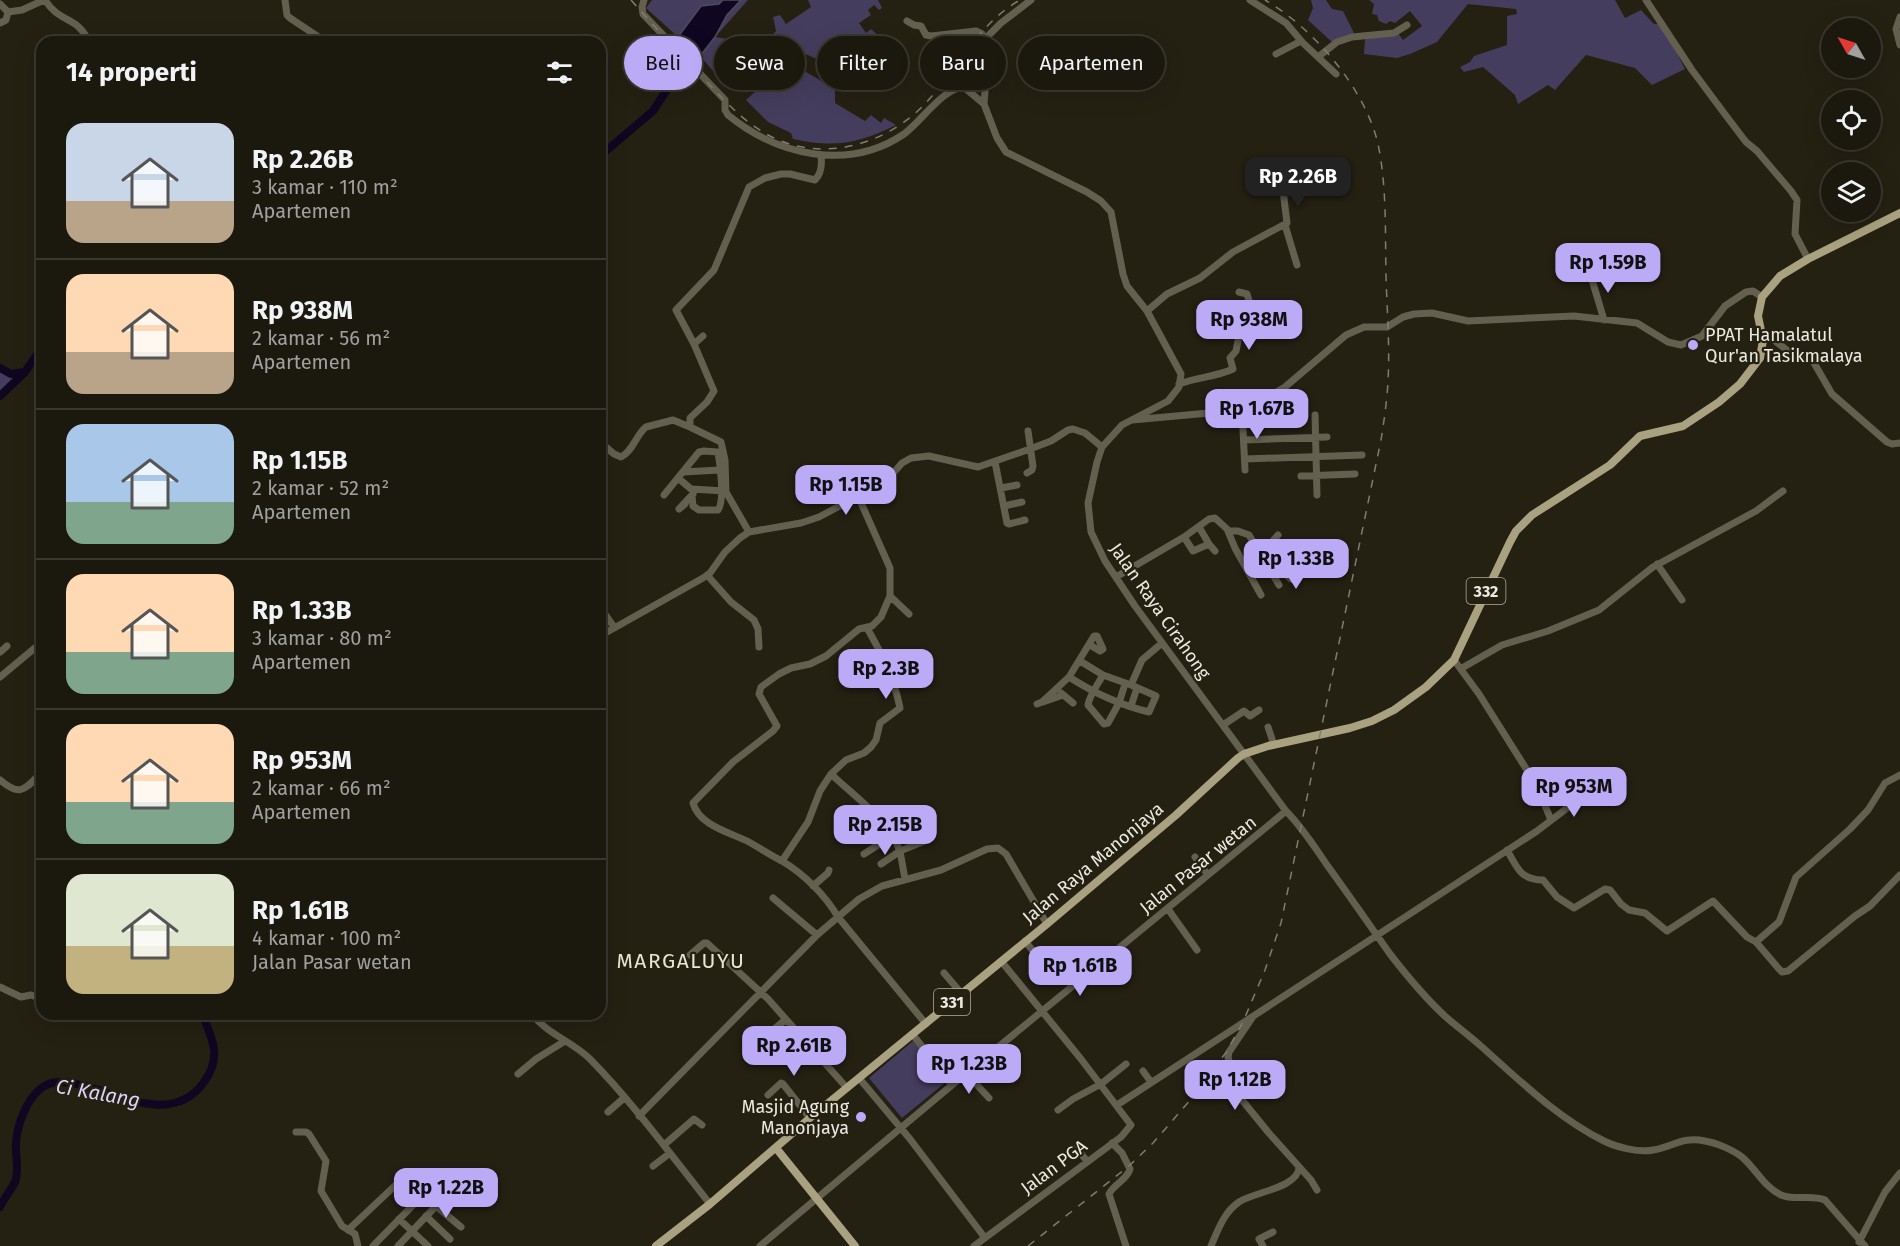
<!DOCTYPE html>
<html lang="id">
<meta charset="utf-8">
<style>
:root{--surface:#1b180e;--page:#28251c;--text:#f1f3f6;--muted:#a0a09e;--line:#39372e;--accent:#bbaaf6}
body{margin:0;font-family:"Fira Sans",sans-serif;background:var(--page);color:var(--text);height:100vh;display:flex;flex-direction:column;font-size:22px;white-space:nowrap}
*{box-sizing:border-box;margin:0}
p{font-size:20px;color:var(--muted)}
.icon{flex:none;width:33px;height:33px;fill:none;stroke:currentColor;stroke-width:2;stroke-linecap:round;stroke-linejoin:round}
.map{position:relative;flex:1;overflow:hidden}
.side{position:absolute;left:36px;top:36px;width:570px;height:984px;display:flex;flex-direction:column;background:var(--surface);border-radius:18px;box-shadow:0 6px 24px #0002,0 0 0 2px var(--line)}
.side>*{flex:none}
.banner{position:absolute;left:624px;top:36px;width:570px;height:54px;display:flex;gap:12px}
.needle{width:39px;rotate:309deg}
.controls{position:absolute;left:1821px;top:18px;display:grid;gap:12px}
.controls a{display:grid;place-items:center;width:60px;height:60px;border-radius:50%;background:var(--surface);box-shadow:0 6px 24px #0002,0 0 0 2px var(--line);font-size:30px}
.price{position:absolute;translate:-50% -51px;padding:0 14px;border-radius:12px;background:var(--accent);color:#111;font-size:20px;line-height:39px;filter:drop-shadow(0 2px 3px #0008)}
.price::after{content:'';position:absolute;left:50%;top:36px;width:18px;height:14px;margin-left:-9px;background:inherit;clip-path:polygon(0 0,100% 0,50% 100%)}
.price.current{background:#222;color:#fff}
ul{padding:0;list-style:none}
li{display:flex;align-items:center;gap:18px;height:150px;padding:0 30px}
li+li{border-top:2px solid var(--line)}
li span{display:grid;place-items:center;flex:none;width:168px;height:120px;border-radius:18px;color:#555}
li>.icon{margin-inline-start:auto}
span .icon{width:72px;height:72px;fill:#fffc;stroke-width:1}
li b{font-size:26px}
h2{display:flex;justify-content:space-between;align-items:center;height:72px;padding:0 30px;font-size:26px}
.chip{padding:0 21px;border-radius:27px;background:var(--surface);box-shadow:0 6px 24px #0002,0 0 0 2px var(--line);font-size:21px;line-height:54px}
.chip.current{background:var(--accent);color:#111}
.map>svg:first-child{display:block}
.green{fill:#453d5d}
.water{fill:#0f0622;stroke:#514a5b;stroke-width:1.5}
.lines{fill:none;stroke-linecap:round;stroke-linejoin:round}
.river{stroke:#0f0622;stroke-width:8}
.minor{stroke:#646050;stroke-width:7}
.major{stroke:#a9a17f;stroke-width:8}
.rail{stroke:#807d71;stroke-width:1.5;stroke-dasharray:8 8;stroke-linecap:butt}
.poi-dot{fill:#bbaaf6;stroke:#242012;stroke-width:2}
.labels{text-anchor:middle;stroke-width:4.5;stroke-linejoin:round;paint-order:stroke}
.shield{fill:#242012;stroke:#b0ada2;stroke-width:1.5}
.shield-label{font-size:16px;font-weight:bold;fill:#eceae0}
.poi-label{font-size:18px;fill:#eceae0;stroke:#242012;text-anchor:start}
.street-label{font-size:18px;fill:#eceae0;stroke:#242012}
.water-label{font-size:20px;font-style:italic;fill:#ddd5fb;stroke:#242012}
.quarter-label{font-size:21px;letter-spacing:1.5px;fill:#e9e4d1;stroke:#242012}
</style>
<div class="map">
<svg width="1900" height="1246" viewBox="0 0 1900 1246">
<rect width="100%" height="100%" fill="#242012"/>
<path class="green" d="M652,0H723L720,4L701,6L678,37L646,8Z
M741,0H748L715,37L763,45L776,31L773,17L780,15L786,24L811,7L808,0H878L882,8L879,10L874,5L868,10L871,15L859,23L866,33L871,29L898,54L888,66L895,73L881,91L845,71L803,53L801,69L835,89V103L865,121L871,115L881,123L884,118L896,125C857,144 835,148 793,139L791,133L768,122L746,100L757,90L746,81L729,89L700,56L715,37L727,15Z
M1311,0H1326L1332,9L1343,11L1354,33L1332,42L1308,20L1313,8Z
M1369,0H1615L1625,18L1641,10L1654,24H1662L1685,69L1652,85L1635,68L1586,55L1555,90L1548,85L1518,104L1515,95L1483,67L1464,72L1460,67L1470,62L1474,56L1507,45V16L1517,14L1516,9L1468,4L1437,42L1410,54L1397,58L1364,54L1365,39L1398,33L1403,40L1422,26L1410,11L1395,23L1390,21L1386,24L1379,21L1377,15L1372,14L1374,4Z
M0,372L13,378L0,392Z
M913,1041L946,1082L902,1118L869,1078Z"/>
<path class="water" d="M723,0H741L727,15L715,37L700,56L678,37L701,6L719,4Z"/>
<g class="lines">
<path class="river" d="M600,156L653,111L698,42
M0,368L11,374L24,372
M0,396L25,372L42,347
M0,1207C4,1197 13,1189 16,1179C19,1166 15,1155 16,1143C17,1125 26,1101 40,1089C75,1058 161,1143 204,1082C222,1058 213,1039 202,1014"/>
<path class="minor" d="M45,0C60,24 77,15 89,42
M285,0L287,15L290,18L326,42
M644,0L642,7L643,14L725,100V110L728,115C777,155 848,172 904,134C921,122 945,85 965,88L984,104L997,138L1006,152L1087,192L1101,201L1111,212L1123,274L1127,286L1147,311L1181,374L1179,387L1168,401L1122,425L1102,447L1097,462L1088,503L1091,532L1105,561L1135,606L1286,811
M1250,0L1286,23L1303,43L1336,74
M1646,0L1692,70L1724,113L1746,142L1757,151L1791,191L1797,200L1795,234L1808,259
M0,4L8,12L22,10L44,0
M1900,17L1896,29L1900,45
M907,21L914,25L921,26L926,35L931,36L976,31L982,34L984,40
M0,23L6,20L8,12
M1276,54L1301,41
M1318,57L1337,42L1352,37L1394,33L1407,25
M984,104L985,92L981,78L984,40L1001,23L1031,0
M1285,225L1297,265
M1590,273L1604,320
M1147,311L1167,294L1200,278L1233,252L1287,223L1280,166
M1763,340L1769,336L1788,351L1810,356L1832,394L1887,442L1892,444L1900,443
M694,344L703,336
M1179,384C1197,377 1216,377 1233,369L1230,358L1236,351L1239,336L1254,317L1247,294L1239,292
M1242,410L1245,470
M1315,415L1317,495
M1132,420L1242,410L1262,401L1285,387L1346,335L1364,327H1387L1403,317L1414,314L1432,313L1468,321L1574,316L1637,323L1668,342L1681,345L1702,336L1725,306L1746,292L1753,291L1762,297
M1245,440L1327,437
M600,442L614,454L621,457C634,450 635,436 646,427L673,420L690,427
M1245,459L1362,455
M995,462L1007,523L1009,524L1025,520
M683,472L720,470
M1027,473L1032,470L1033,466L1028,431
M1301,476L1355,474
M678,478L691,489L725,491
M1001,488L1017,485
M664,495L699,452L704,451L718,452C720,464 725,501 718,510H699L693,506L692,496
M685,504L679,509L693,494
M1004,506L1022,502
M1199,527L1209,544
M1229,531H1238L1249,535L1279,585
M749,532L726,492L725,460L721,442L690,427V418L707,402L714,391L694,344L676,310L714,270L749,187L765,178L781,174H790L815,180C821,174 822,164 821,156
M1184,537L1193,551L1209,544L1215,551
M1261,554L1278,535
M1264,555L1277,567L1295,547
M1657,564L1682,600
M1277,567L1291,579L1309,560
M707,575L731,602L754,620L758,629L759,647
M1116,577L1184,537L1209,519L1215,518L1227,529L1235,548L1261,595
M890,596L909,614
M600,607L614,627
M867,628C882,654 894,678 900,708L880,723L876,740L871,747L864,753L846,760L831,774L820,791L808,822L782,861C804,874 825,895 838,917L926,1024
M600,636L703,578L710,573L725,552L740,538L749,532L801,523L819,517L877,486L889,478L902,463L911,458L929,456L978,467L1030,449L1051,441L1068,430L1073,429L1085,433L1102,447
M0,652L7,646
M1454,660L1479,694L1537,786L1551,820
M1080,661L1103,675L1131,685L1142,660L1162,643
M1462,668L1502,645L1548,631L1599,610L1653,567L1756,511L1783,491
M1103,675C1098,684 1089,696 1088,705L1104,724L1108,723L1119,703L1125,684
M0,677L42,642
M1069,677C1094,693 1120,705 1149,712L1156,696L1131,685
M1061,693L1073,703
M1043,702L1063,695
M1037,704L1042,702L1069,677L1094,636H1097L1103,649L1100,651L1090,645
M1131,706L1137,688
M1223,725L1244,711L1250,716L1259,710
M1268,727L1274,745
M831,774C855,797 888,819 900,851L881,864
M0,780C21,798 25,789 42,772
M900,814L918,843
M1507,850C1517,867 1520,880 1543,880L1557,897L1574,908L1605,889L1610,890L1621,904L1629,910L1645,913L1667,931L1713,901L1747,937L1756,942L1779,922L1796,877L1850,829L1868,810L1885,783L1900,775
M864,854L892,836
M1195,857L1208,875
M782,861C770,855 760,848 749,842C732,833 699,826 693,803L733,762L773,731L777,726L759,694L761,687L779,674L791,668L810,664L826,656L859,629L872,626L881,617L890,596V568L858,496
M905,879L900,851L927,840
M813,886L828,873L829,870
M773,898L817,935
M1168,909L1197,950
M1025,941L1037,956
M1756,942L1779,969L1782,972L1788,971L1855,916L1870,906L1900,875
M690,955L704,943H707L768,999L847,1088
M944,973L962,994
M0,987L21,997L31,995L42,999
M532,1014C547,1034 573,1042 590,1059C634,1104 671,1155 710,1204
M1252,1018L1229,1052L1228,1057L1236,1087L1242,1100L1268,1132L1311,1180L1317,1190
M913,1035L952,1085
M754,1046L785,1020
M1143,1071L1151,1082
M518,1074L536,1059L565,1041
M967,1074L989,1098
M859,1078L910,1139L985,1238
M768,1095L781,1083L783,1084L810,1118
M1117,1105L1537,831L1583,796L1621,773
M1058,1110L1073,1099L1101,1084L1126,1064
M608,1112L624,1098
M639,1116L817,935L859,899L882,886L941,870L987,849L998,848L1006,854L1047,924
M296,1132H306L309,1134L326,1161L321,1191L342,1226L355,1234L358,1246
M1112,1143L1122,1153L1130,1169C1127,1180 1114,1184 1109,1194L1126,1246
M664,1145L694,1119L702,1125
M1076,1148L1087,1161
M653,1166L670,1153
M426,1216L450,1239
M399,1219L428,1246
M348,1230L401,1180
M1859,1242L1885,1192L1900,1173
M373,1246L422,1196
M398,1246L436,1206L461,1227
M760,1246L952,1085L1286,811C1302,827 1314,846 1327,865C1348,894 1369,924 1390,954C1407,976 1426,999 1447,1018C1459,1028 1471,1037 1482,1047C1520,1081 1558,1118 1604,1141C1616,1147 1639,1153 1653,1150C1673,1147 1682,1136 1705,1141C1717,1143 1733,1150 1742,1157C1756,1169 1764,1187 1781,1195C1795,1201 1811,1194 1825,1200L1865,1246
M974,1246L1121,1137L1131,1125L1081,1059L1001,961
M1211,1246C1218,1230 1224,1212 1239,1202C1254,1192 1297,1188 1299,1168
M1263,1246L1259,1239L1273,1232"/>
<path class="major" d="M776,1148L855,1246
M656,1246L710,1204L810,1118L1047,924L1176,815L1238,758L1244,754L1268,746L1350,728L1372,721L1394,710L1426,687L1454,660L1510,542L1516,531L1532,515L1610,465L1640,436L1683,426L1719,402L1740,384L1760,358L1763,340L1758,316L1762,297L1780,276L1808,259L1900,213"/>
<path class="rail" d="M631,0C651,23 672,45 693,67C715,90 736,116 763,132C815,164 880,148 922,107C956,72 976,25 1020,0
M1028,1246L1129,1166L1153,1143L1192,1098L1227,1051L1243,1022L1265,970L1281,923L1381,440C1384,421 1387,401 1388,381C1390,347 1387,311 1386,276C1385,232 1387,187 1378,144C1365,88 1313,28 1265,0"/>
</g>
<g class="poi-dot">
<circle cx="1693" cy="345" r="6"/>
<circle cx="861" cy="1117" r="6"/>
</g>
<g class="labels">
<g class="shield">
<rect x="1466.5" y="578" width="39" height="26" rx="4.5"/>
<rect x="934" y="989" width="36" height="26" rx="4.5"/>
</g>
<g class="shield-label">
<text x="1486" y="597">332</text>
<text x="952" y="1008">331</text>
</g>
<g class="poi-label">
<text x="1705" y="341">PPAT Hamalatul<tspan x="1705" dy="21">Qur'an Tasikmalaya</tspan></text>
<text x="849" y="1113" text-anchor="end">Masjid Agung<tspan x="849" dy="21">Manonjaya</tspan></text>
</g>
<g class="street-label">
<text transform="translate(1160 611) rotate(55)" y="6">Jalan Raya Cirahong</text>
<text transform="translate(1093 863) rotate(-40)" y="6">Jalan Raya Manonjaya</text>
<text transform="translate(1198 865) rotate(-39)" y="6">Jalan Pasar wetan</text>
<text transform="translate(1054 1167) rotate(-37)" y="6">Jalan PGA</text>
</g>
<g class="water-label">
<text transform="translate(98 1093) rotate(10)" y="7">Ci Kalang</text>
</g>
<g class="quarter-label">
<text x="681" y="968">MARGALUYU</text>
</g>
</g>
</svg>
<div class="controls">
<a><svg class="needle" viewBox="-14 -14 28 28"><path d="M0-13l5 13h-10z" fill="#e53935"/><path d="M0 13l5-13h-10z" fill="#a0a09e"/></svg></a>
<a><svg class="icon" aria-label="locate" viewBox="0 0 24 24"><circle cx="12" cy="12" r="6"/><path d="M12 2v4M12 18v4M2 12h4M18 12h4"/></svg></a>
<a><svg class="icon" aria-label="layers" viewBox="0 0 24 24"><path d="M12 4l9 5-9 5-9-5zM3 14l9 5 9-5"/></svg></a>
</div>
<b class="price current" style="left:1298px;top:208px">Rp 2.26B</b>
<b class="price" style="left:1608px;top:294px">Rp 1.59B</b>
<b class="price" style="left:1249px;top:351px">Rp 938M</b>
<b class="price" style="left:1257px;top:440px">Rp 1.67B</b>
<b class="price" style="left:846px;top:516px">Rp 1.15B</b>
<b class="price" style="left:1296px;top:590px">Rp 1.33B</b>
<b class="price" style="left:886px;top:700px">Rp 2.3B</b>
<b class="price" style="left:1574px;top:818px">Rp 953M</b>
<b class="price" style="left:885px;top:856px">Rp 2.15B</b>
<b class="price" style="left:1080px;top:997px">Rp 1.61B</b>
<b class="price" style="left:794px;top:1077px">Rp 2.61B</b>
<b class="price" style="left:969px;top:1095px">Rp 1.23B</b>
<b class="price" style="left:1235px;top:1111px">Rp 1.12B</b>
<b class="price" style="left:446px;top:1219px">Rp 1.22B</b>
<div class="banner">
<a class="chip current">Beli</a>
<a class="chip">Sewa</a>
<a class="chip">Filter</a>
<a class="chip">Baru</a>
<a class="chip">Apartemen</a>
</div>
<section class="side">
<h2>14 properti<svg class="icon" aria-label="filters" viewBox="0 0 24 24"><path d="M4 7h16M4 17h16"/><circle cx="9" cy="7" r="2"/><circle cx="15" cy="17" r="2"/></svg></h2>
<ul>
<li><span style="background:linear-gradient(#c9d6e8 65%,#b9a48a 0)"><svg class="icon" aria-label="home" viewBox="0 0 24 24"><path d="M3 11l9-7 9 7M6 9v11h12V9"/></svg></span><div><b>Rp 2.26B</b><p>3 kamar · 110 m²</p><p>Apartemen</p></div></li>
<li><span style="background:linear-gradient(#ffd9b3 65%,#b9a48a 0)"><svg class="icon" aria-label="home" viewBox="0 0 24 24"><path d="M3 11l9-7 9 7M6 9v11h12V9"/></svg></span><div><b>Rp 938M</b><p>2 kamar · 56 m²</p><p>Apartemen</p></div></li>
<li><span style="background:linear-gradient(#a9c7e8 65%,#7fa58c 0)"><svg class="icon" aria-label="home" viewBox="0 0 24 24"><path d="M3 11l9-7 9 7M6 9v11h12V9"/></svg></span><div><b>Rp 1.15B</b><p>2 kamar · 52 m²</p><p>Apartemen</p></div></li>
<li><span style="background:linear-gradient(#ffd9b3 65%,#7fa58c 0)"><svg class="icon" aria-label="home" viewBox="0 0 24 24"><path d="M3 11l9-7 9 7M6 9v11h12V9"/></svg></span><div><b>Rp 1.33B</b><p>3 kamar · 80 m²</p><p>Apartemen</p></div></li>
<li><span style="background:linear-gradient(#ffd9b3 65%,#7fa58c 0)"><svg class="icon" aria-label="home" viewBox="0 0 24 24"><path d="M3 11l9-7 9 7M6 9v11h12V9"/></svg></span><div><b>Rp 953M</b><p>2 kamar · 66 m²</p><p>Apartemen</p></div></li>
<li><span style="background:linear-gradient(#dfe7d0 60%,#c2b280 0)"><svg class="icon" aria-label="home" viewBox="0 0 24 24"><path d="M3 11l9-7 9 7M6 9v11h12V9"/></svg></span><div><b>Rp 1.61B</b><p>4 kamar · 100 m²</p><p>Jalan Pasar wetan</p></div></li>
</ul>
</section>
</div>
